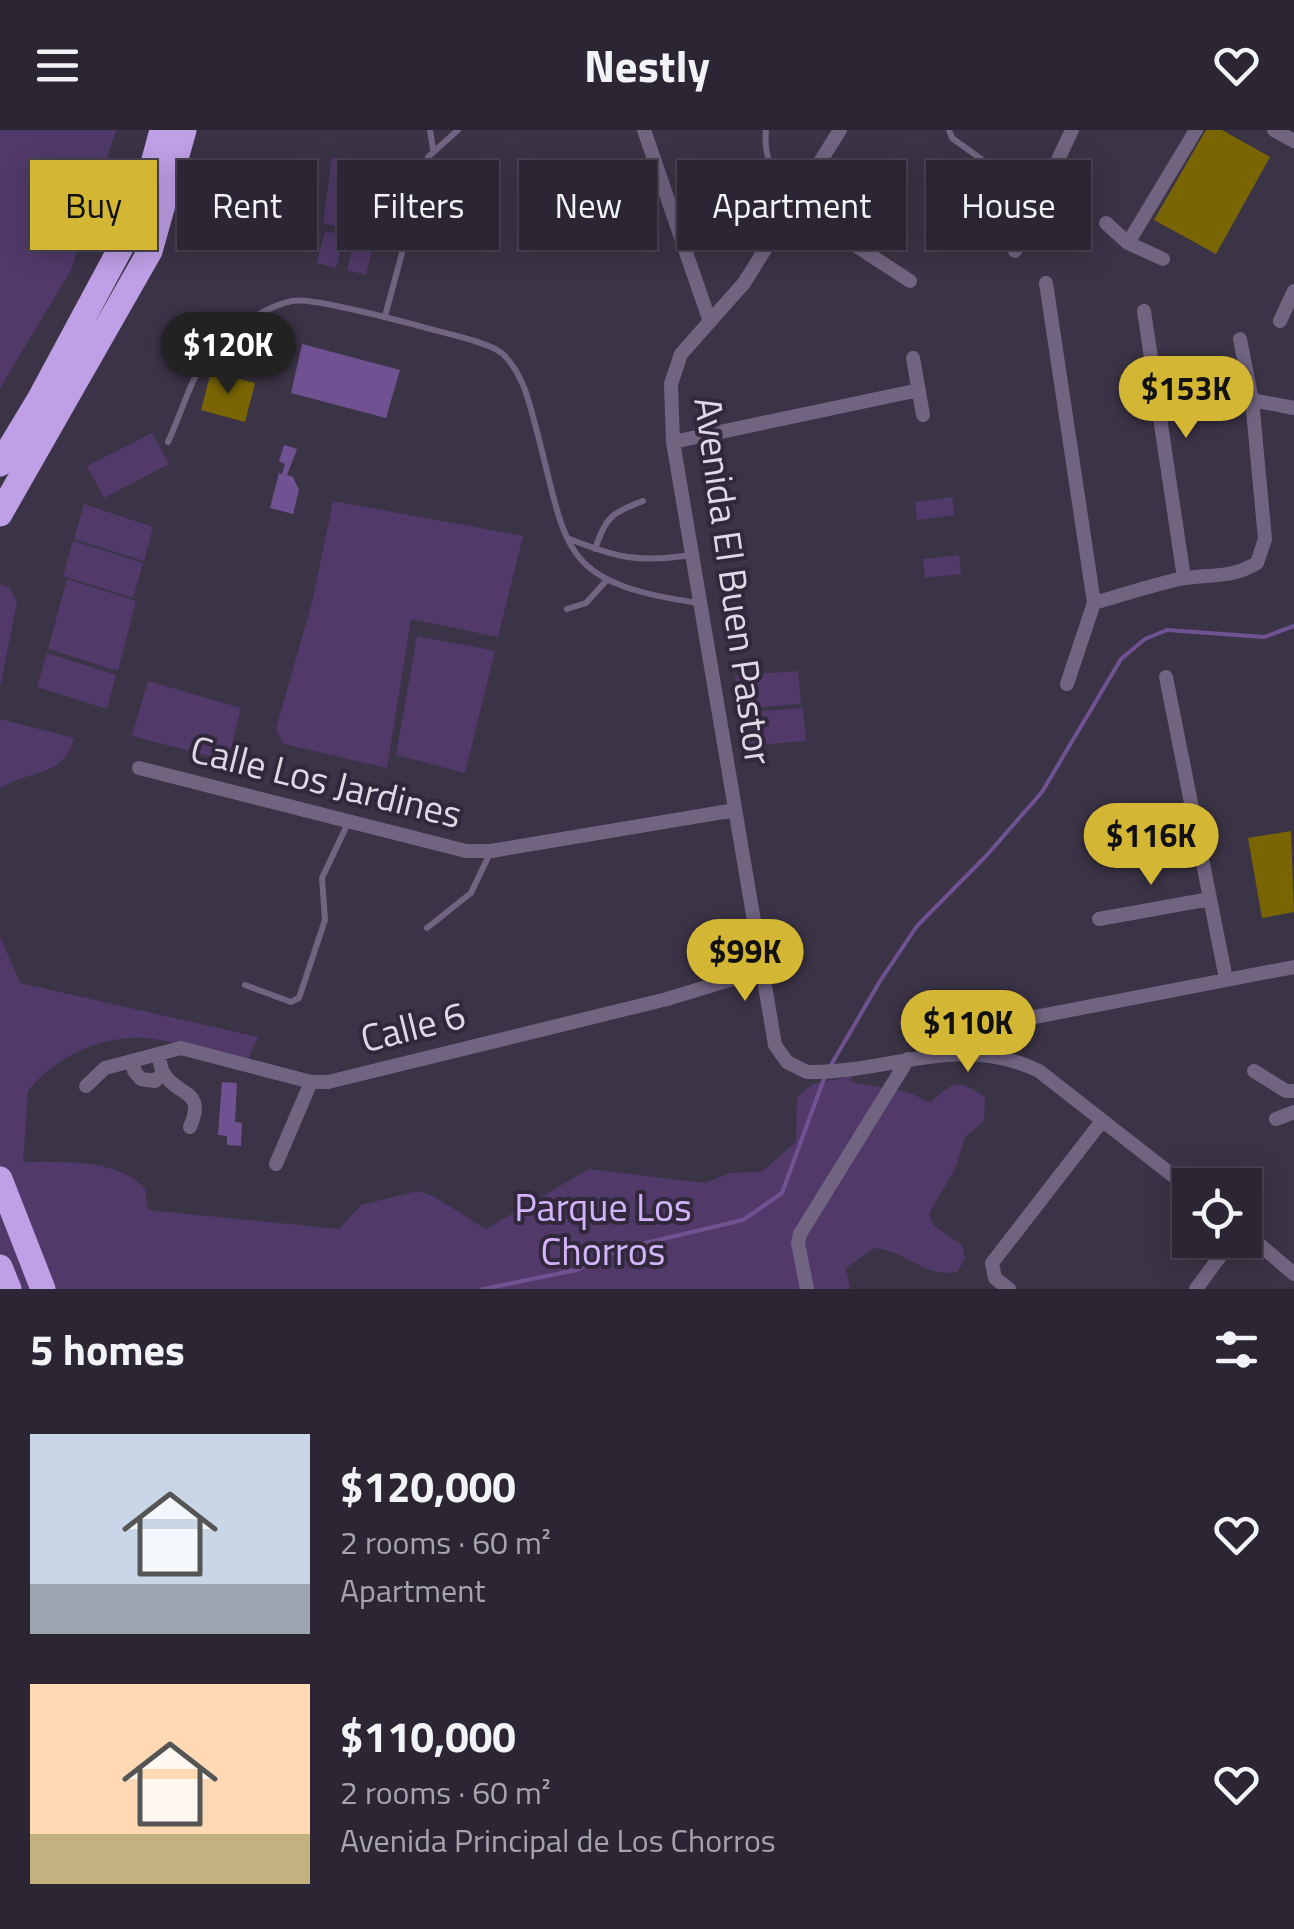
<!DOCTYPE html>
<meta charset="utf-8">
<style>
:root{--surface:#2c2634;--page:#342e3c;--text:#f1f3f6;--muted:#a6a5ac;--line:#48434f;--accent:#d4b635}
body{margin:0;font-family:"Titillium Web",sans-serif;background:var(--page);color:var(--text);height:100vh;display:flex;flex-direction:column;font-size:38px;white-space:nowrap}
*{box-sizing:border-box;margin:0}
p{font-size:32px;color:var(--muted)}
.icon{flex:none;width:55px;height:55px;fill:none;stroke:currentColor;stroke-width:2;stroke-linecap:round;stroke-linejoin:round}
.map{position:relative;height:1159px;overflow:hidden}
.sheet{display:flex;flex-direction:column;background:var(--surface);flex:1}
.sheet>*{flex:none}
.banner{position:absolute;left:30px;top:30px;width:1235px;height:90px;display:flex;gap:20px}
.fabs{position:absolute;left:1172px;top:1038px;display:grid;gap:20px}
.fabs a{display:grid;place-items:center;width:90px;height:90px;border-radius:0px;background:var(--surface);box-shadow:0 5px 25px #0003,0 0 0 2px var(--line);font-size:50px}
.price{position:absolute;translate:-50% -85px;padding:0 22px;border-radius:35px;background:var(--accent);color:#111;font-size:32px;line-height:65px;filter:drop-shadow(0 2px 5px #0008)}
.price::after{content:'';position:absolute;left:50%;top:60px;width:30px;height:22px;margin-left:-15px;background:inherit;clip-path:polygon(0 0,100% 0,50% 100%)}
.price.on{background:#222;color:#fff}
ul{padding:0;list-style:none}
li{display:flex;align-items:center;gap:30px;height:250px;padding:0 30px}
li span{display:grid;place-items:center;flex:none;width:280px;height:200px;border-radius:0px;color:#555}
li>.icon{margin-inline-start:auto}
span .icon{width:120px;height:120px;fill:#fffc;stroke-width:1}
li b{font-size:42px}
h2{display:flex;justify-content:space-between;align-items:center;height:120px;padding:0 30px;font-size:42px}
.pill{padding:0 35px;border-radius:0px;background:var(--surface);box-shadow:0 5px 25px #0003,0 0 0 2px var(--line);font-size:35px;line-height:90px}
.pill.on{background:var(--accent);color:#111}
header{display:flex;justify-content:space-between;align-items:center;height:130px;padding:0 30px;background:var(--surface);font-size:45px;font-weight:700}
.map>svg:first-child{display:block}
.green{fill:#513a6a}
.water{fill:#705293}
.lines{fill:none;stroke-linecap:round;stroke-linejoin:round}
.stream{stroke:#705293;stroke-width:4}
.building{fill:#796603}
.lane{stroke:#716481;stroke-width:6}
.street{stroke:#716481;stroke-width:14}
.highway{stroke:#bf9fe6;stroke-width:25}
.labels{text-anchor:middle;stroke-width:8;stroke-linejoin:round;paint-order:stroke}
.street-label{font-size:38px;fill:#ded9e5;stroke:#31293b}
.park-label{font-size:38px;fill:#d4b3fd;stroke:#31293b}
</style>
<header><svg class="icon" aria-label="menu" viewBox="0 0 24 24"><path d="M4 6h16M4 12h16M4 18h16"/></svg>Nestly<svg class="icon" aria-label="heart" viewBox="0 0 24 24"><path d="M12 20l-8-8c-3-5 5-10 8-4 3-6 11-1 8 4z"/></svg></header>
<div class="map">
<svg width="1294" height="1159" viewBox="0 0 1294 1159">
<rect width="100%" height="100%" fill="#3b3346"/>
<path class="green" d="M0,0H116L71,140L0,258Z
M332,27L396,42L388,79L382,78L375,105L323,93Z
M325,101L344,105L336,138L317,133Z
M355,108L374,113L366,145L347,140Z
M152,303L169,334L104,368L87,336Z
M952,367L955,385L917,390L915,372Z
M333,371L523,406L498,507L411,489L387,638L284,614L276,599L313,469Z
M84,374L153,397L144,431L74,409Z
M73,411L143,433L133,468L63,446Z
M959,425L961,444L925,448L923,429Z
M67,449L136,471L118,541L48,519Z
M0,454L10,458L17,472L0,557Z
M417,506L495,521L465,643L396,625Z
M47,523L116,545L107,579L37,557Z
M798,541L801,574L737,579L735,546Z
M148,551L241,578L228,631L132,606Z
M803,578L806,611L742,616L740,583Z
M0,589L74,608C62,650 29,638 0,659Z
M0,807L20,853L258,907L246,934C216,926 185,914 154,909C108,902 55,926 28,961L23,1032C60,1032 118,1028 145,1059L148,1080L339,1099L361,1075L418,1061L433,1066L486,1099L589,1039L705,1053L730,1043L761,1042L796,1012L797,967L813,954L852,946L850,951C873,959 910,957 924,971L931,972C955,950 958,950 985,967L984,991L965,1007L955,1039L929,1083L933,1095L962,1115L965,1129L957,1142C927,1149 904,1120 874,1118L846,1138L850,1159H0Z"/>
<path class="water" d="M302,214L400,240L386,288L291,263Z
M284,315L297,319L287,345L293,347L299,360L293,384L270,378L279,343L282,344L285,334L279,331Z
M222,952L237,953L235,992L242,993L241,1016L227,1015V1006L218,1005Z"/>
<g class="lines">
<path class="stream" d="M831,935L880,851L917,796L986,726L1042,662L1121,529L1145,509L1167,500L1264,507L1294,496
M483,1159L576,1140L620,1119L743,1090L782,1063L826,943"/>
</g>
<path class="building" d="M1206,0H1222L1270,27L1216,124L1154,90Z
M211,242L255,253L245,292L201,280Z
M1291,701L1294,782L1262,788L1248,708Z"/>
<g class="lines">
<path class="lane" d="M430,0L433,19
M766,0C763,31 775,50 799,68
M949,0L952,8L988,34
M753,103L778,53
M385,186L428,27L458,0
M168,312C181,284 191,248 209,223C223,203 269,175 292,171C312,167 396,190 419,196C439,202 492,212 504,225C523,245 528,268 535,294C569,420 555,452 698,473
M567,408C617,428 638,433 691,425
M595,419C607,386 610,384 643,371
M567,479L586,473L606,451
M427,798L471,763L491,721
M245,855L291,872L299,868L325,790L322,748L348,693"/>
<path class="street" d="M644,0L710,192
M840,0L744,153L681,224L671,254L673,312L775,915L787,932L807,942C889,944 959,902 1039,941L1190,1059
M1274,0L1294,11
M795,76L910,151
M1106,93L1128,113L1163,129
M1128,113L1196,0
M1015,121L1072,0
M1046,153L1094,473L1067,554
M1144,181L1184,448
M1280,191L1294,161
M1240,209L1252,270
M913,228L923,285
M673,312L919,260
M1094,473C1123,465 1151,455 1180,449C1210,443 1228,450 1257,433L1265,409L1252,270L1294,278
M1166,547L1226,849
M139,638L466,721H491L735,680
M1099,789L1210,769
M936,923L988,896L1294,837
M159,925C160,931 160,937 163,942C176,967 207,958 190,997
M134,931V941L141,949L155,951L163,943
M1254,941L1286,961H1294
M86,956L105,938L181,918L311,952H328L667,869L762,840
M1276,989L1294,982
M276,1034L311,952
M1245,1102L1294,1144
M807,1159L798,1113L800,1104L908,929
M1009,1159L995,1148L992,1133L1102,991
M1196,1159L1232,1110"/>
<path class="highway" d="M0,334L40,268L140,82L162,0
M0,384L150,121L184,0
M0,1049L43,1159
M0,1137L9,1159"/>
</g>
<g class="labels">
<g class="street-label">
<text transform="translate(733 451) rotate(82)" y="13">Avenida El Buen Pastor</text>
<text transform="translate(326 652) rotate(14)" y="13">Calle Los Jardines</text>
<text transform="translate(413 897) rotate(-14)" y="13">Calle 6</text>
</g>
<g class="park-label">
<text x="603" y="1091">Parque Los<tspan x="603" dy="44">Chorros</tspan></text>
</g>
</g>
</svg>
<div class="fabs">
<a><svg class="icon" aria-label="locate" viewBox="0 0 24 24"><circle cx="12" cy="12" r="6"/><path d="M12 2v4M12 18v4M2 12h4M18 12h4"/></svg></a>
</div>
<b class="price on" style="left:228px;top:267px">$120K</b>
<b class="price" style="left:1186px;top:311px">$153K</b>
<b class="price" style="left:1151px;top:758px">$116K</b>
<b class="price" style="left:745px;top:874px">$99K</b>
<b class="price" style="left:968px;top:945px">$110K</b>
<div class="banner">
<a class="pill on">Buy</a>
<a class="pill">Rent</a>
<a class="pill">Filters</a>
<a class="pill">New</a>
<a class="pill">Apartment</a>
<a class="pill">House</a>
</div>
</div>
<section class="sheet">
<h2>5 homes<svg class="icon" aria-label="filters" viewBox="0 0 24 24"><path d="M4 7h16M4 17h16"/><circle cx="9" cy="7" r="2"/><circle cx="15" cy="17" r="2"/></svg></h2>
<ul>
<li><span style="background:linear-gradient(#c9d6e8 75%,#9aa5b1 0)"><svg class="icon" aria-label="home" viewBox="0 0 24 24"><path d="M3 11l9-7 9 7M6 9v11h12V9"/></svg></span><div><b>$120,000</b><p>2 rooms · 60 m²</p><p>Apartment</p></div><svg class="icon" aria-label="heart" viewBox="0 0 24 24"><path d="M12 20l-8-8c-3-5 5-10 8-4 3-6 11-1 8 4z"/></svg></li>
<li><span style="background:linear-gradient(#ffd9b3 75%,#c2b280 0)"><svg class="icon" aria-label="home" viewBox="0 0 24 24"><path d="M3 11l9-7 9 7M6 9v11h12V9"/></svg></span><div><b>$110,000</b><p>2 rooms · 60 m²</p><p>Avenida Principal de Los Chorros</p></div><svg class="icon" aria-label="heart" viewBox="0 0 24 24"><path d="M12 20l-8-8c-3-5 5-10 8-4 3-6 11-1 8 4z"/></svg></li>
</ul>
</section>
